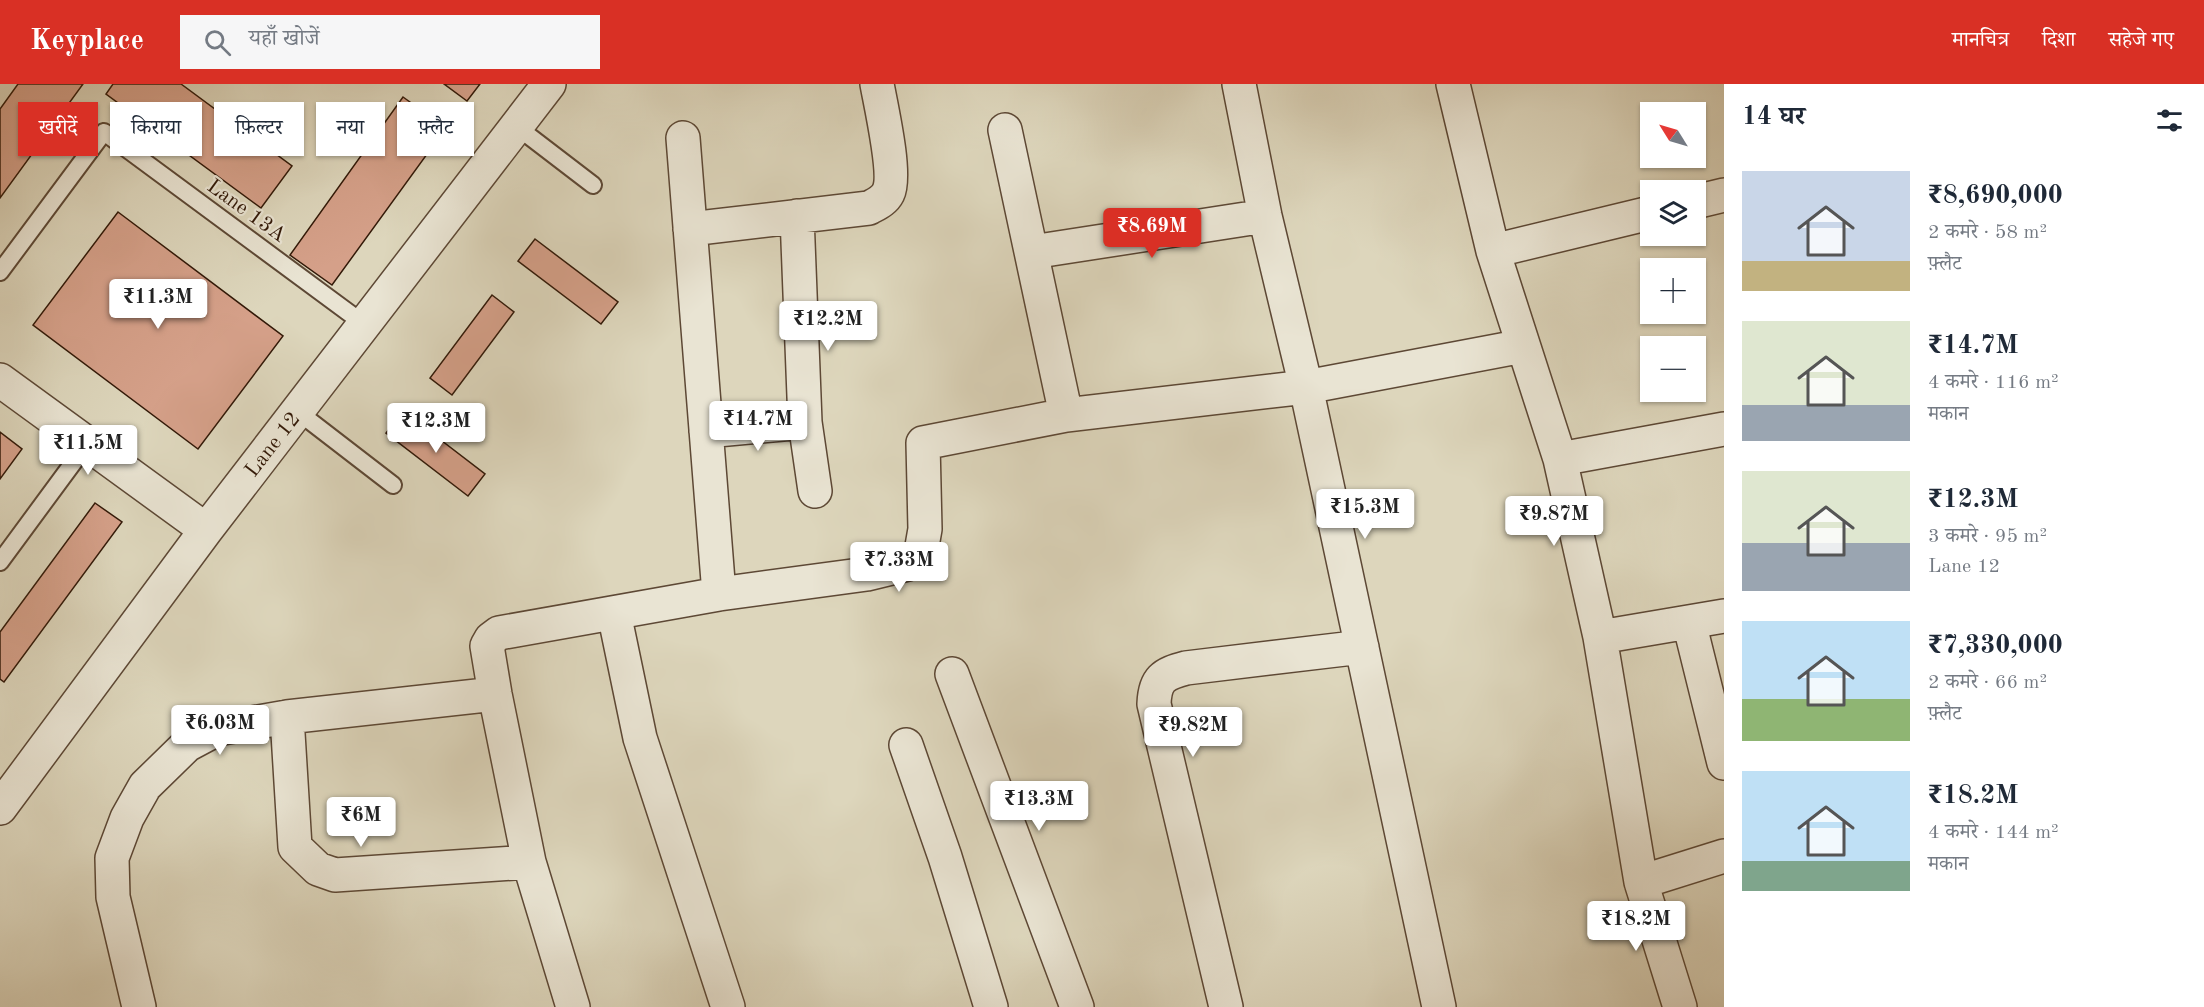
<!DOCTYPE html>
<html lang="hi">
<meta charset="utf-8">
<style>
:root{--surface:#fff;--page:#f6f6f7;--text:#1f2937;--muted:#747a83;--accent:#d93025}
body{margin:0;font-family:"Old Standard TT","Noto Serif Devanagari",serif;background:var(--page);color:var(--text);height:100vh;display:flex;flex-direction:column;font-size:22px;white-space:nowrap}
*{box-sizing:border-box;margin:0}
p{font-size:20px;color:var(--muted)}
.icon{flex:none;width:33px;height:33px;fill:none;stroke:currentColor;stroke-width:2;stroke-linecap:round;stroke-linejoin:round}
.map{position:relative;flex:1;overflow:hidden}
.side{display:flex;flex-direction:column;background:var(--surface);width:480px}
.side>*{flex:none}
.banner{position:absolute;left:18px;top:18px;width:570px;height:54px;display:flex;gap:12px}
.needle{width:39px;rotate:307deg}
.fabs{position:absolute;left:1640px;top:18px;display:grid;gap:12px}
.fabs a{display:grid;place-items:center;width:66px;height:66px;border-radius:0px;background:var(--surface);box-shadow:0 2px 4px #0004;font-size:30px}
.price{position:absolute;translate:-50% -51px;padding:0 14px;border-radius:6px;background:#fff;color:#222;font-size:20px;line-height:39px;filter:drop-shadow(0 2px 3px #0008)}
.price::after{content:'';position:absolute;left:50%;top:36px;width:18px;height:14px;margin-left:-9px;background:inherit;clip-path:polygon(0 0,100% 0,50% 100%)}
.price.selected{background:var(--accent);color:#fff}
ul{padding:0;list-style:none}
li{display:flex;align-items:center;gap:18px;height:150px;padding:0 18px}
li span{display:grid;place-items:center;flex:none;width:168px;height:120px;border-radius:0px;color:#555}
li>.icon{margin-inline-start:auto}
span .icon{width:72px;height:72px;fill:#fffc;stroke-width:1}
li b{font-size:26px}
h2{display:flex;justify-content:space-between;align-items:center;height:72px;padding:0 18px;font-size:26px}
.tag{padding:0 21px;border-radius:0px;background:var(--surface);box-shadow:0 2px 4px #0004;font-size:21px;line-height:54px}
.tag.selected{background:var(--accent);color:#fff}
header{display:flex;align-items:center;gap:36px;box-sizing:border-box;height:84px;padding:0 30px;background:var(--accent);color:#fff}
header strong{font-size:28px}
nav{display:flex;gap:33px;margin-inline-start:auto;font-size:21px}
.search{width:420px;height:54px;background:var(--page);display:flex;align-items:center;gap:15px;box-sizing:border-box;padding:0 21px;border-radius:0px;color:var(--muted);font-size:22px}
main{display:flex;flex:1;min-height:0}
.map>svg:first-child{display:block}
.building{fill:#d5a089;stroke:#321908;stroke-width:1.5}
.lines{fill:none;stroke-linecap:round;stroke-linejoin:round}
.lane-casing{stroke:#5d4835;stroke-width:20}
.street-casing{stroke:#5d4835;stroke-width:36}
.lane{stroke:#e9e4d3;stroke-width:16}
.street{stroke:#e9e4d3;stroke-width:33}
.labels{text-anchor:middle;stroke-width:4.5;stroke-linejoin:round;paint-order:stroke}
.street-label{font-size:21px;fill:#321908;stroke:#e9e4d3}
</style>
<header>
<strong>Keyplace</strong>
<div class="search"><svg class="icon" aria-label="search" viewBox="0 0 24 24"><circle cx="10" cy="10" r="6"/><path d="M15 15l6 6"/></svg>यहाँ खोजें</div>
<nav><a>मानचित्र</a><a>दिशा</a><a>सहेजे गए</a></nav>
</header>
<main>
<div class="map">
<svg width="1724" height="923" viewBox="0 0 1724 923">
<rect width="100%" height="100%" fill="#ddd6bc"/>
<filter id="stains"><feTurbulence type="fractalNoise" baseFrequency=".00333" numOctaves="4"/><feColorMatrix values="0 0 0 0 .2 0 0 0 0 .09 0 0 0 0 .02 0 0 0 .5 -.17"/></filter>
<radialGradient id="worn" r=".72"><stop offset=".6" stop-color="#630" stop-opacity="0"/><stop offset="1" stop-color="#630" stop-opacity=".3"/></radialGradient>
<path class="building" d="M18,0H83L0,114V25Z
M113,0H181L292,82L261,124L106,10Z
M444,0H480L467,17Z
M403,13L446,44L332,201L290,171Z
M118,128L283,252L198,365L33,241Z
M535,155L618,218L601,240L518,177Z
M492,211L514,228L452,311L430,294Z
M403,327L485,390L468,412L386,349Z
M0,348L22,365L0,395Z
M95,419L122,438L4,598L0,595V548Z"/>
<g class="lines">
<defs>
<path id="lane" d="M516,42L593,101
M0,188L104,48L364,240
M297,327L393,401
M0,478L87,360"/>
<path id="street" d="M1239,0L1265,132L1306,303L1439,923
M1453,0L1493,167L1560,375L1600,553L1641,798L1724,772
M1005,46L1066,331
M683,54L719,510
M1695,118L1724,111
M797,132L805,338L815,407
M690,145L869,124C876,120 884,117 888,109C897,92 881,22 877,0
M1493,167L1650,129
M1032,168L1265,132
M0,296L206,446
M706,347L805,338
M1560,375L1724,345
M614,529L640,654L728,923
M1689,538L1724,679
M1600,553L1724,532
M952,590L1077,923
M287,633L295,763L318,785L335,791L529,778
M906,661L945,773L991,923
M0,724L206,446L549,0
M1641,798L1680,923
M139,923L113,813L112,774L127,734L145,702L187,661L217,645L287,633L495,610
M573,923L529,778L495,610L487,562L491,555L499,549L719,510L867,490L908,480L921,468L925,445L923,359L1066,331L1306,303L1523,262
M1226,923L1154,620C1155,595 1163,590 1186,584L1362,563"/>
</defs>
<use href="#lane" class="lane-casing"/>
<use href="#street" class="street-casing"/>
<use href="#lane" class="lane"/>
<use href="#street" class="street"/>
</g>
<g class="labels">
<g class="street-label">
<text transform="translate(247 126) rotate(36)" y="7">Lane 13A</text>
<text transform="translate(272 360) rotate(-52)" y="7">Lane 12</text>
</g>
</g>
<rect width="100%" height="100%" filter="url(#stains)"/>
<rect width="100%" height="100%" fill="url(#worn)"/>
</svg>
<div class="fabs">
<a><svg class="needle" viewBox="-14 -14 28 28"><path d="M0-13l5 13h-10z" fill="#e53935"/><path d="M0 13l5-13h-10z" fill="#747a83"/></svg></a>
<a><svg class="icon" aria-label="layers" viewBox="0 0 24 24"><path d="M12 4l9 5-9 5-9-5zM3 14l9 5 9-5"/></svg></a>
<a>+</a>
<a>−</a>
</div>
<b class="price selected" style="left:1152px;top:175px">₹8.69M</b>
<b class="price" style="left:158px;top:246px">₹11.3M</b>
<b class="price" style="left:828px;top:268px">₹12.2M</b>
<b class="price" style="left:758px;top:368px">₹14.7M</b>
<b class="price" style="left:436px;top:370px">₹12.3M</b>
<b class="price" style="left:88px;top:392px">₹11.5M</b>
<b class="price" style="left:1365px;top:456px">₹15.3M</b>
<b class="price" style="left:1554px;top:463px">₹9.87M</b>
<b class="price" style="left:899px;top:509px">₹7.33M</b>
<b class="price" style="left:220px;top:672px">₹6.03M</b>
<b class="price" style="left:1193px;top:674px">₹9.82M</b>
<b class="price" style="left:1039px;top:748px">₹13.3M</b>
<b class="price" style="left:361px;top:764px">₹6M</b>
<b class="price" style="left:1636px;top:868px">₹18.2M</b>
<div class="banner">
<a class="tag selected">खरीदें</a>
<a class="tag">किराया</a>
<a class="tag">फ़िल्टर</a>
<a class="tag">नया</a>
<a class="tag">फ़्लैट</a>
</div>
</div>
<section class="side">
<h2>14 घर<svg class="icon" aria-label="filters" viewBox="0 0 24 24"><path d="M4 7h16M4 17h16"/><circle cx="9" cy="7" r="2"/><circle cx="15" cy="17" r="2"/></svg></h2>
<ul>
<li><span style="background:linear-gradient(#c9d6e8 75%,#c2b280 0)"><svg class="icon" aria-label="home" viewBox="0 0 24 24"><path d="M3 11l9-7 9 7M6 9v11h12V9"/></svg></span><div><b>₹8,690,000</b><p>2 कमरे · 58 m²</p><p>फ़्लैट</p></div></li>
<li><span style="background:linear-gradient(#dfe7d0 70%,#9aa5b1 0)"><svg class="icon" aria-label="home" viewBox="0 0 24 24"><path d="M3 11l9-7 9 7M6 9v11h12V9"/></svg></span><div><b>₹14.7M</b><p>4 कमरे · 116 m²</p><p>मकान</p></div></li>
<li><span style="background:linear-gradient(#dfe7d0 60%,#9aa5b1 0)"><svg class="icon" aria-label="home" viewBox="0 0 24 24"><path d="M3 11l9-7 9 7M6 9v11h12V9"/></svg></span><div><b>₹12.3M</b><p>3 कमरे · 95 m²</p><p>Lane 12</p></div></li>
<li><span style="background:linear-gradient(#bfe0f5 65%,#8fb573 0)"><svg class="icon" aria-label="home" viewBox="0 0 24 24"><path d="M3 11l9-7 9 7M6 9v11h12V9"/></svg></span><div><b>₹7,330,000</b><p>2 कमरे · 66 m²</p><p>फ़्लैट</p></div></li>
<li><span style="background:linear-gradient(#bfe0f5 75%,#7fa58c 0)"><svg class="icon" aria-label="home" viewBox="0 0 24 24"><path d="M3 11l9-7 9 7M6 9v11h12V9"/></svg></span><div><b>₹18.2M</b><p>4 कमरे · 144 m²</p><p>मकान</p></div></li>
</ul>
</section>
</main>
